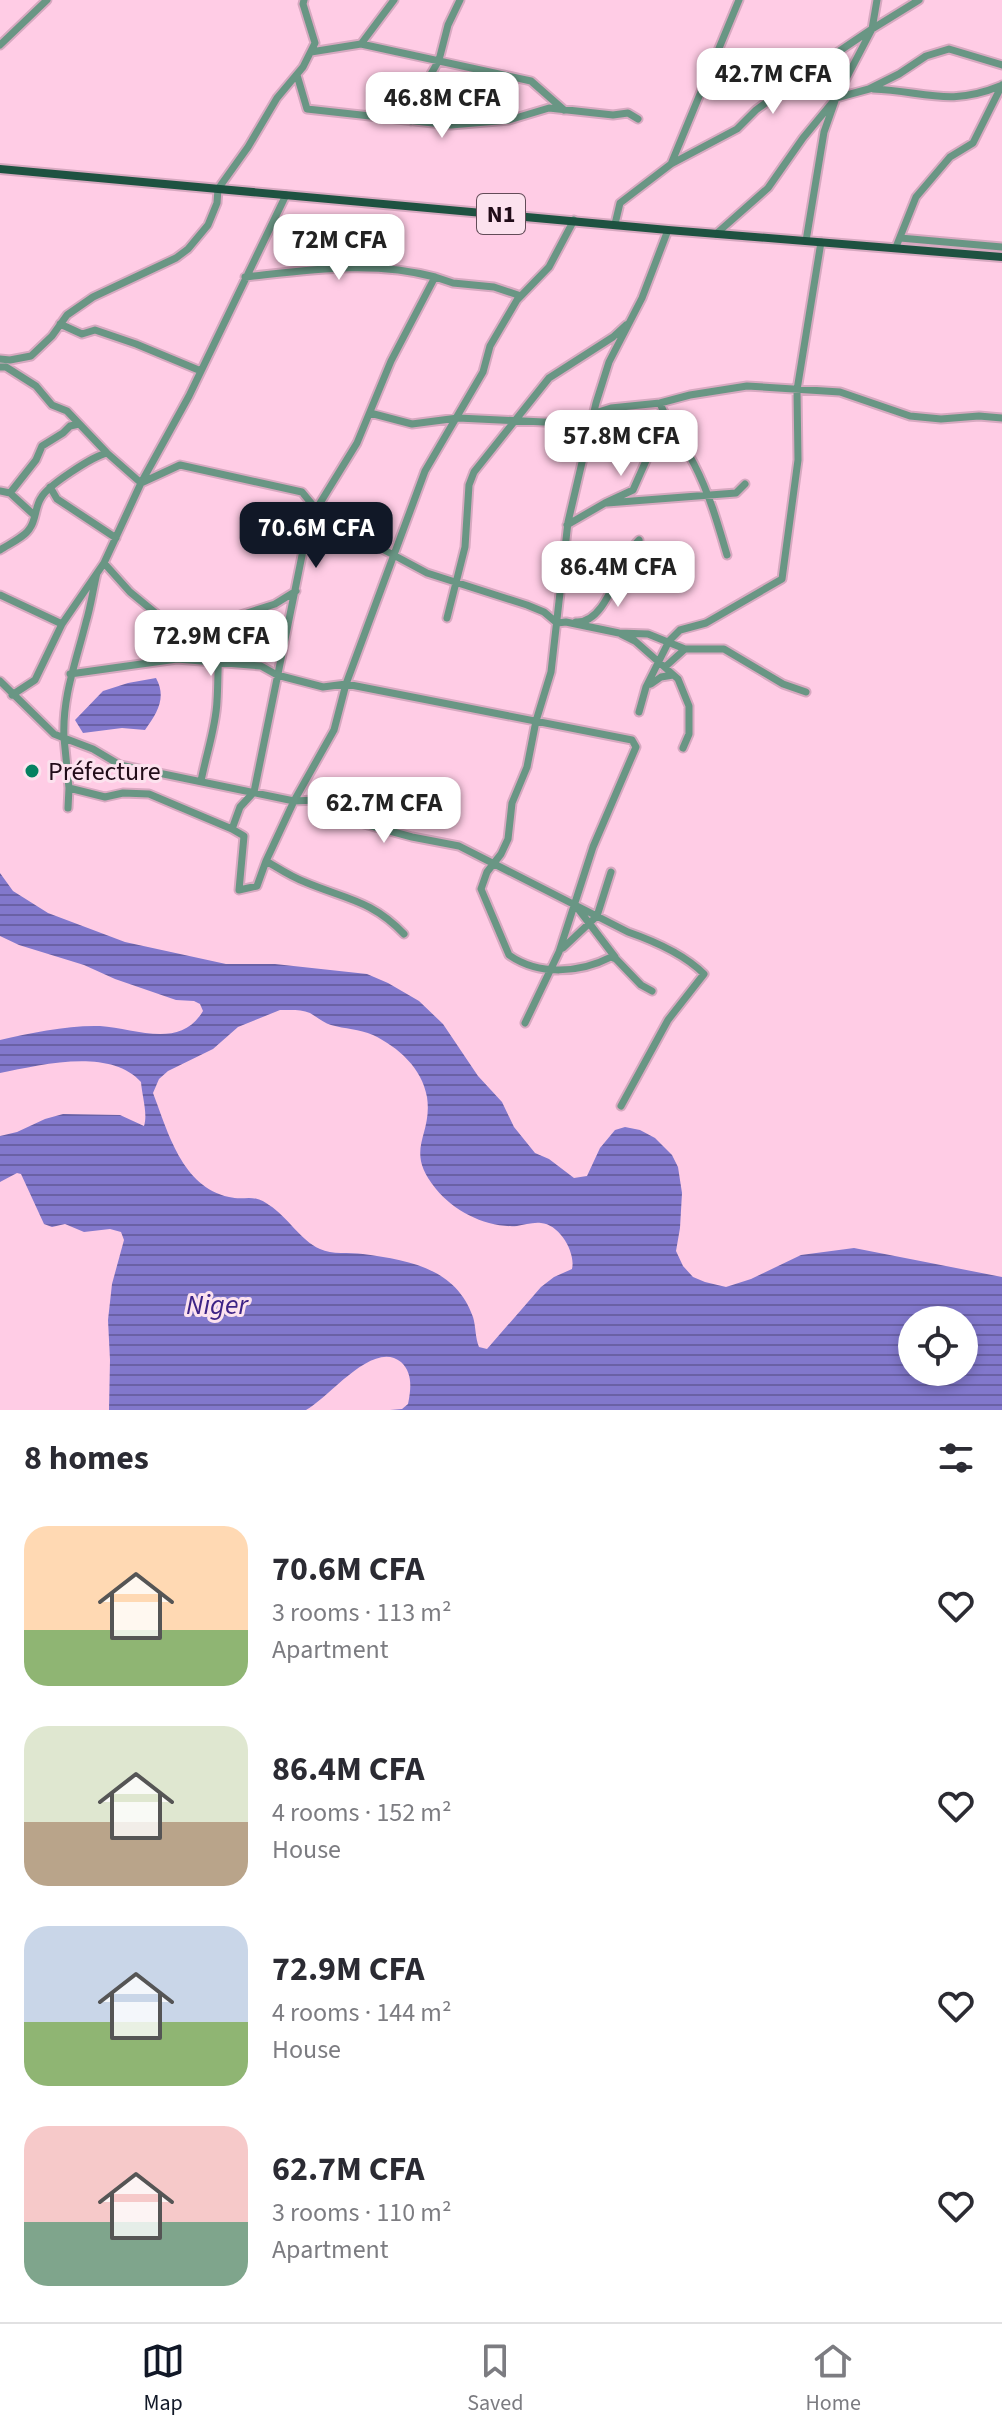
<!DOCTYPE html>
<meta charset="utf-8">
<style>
:root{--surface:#fff;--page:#f2f2f3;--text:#2b2b33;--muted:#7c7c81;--line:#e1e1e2;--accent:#111827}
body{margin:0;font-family:"Source Sans 3",sans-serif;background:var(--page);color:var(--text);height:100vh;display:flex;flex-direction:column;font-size:30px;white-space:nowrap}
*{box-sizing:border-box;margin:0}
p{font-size:26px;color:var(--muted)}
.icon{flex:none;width:44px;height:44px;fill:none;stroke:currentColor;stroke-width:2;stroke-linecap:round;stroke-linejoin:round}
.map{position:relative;height:1410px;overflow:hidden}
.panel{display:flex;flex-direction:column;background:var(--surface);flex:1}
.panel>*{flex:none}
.controls{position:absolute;left:898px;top:1306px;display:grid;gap:16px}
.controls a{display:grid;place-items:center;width:80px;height:80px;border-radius:50%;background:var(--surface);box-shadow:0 4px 12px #0003;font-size:40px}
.price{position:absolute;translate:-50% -68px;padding:0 18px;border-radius:16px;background:#fff;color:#222;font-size:26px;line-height:52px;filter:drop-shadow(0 2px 4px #0008)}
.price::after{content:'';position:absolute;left:50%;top:48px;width:24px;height:18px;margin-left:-12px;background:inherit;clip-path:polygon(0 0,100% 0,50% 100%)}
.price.on{background:var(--accent);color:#fff}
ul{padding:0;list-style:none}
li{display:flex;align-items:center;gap:24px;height:200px;padding:0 24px}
li span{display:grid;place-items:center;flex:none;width:224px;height:160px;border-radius:24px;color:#555}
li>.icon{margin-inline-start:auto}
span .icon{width:96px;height:96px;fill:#fffc;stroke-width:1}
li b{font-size:34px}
h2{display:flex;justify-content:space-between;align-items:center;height:96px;padding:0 24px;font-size:34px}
.menu{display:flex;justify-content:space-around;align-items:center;height:112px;border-top:2px solid var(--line);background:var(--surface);font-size:22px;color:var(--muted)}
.menu a{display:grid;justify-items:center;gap:4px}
.menu .on{color:var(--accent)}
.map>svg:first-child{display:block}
.water{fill:url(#water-rules);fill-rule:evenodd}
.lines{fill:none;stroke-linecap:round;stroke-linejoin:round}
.minor-casing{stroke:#d7a9c0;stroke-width:11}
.major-casing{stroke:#d7a9c0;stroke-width:12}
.minor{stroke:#699684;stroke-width:7}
.major{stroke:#1e5241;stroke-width:8}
.poi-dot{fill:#048161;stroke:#fce2ee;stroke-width:3}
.labels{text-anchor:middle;stroke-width:6;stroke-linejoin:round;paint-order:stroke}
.shield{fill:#fce2ee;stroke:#634c58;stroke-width:2}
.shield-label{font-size:24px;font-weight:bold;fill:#210c18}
.poi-label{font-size:26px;fill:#210c18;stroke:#fce2ee;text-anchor:start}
.water-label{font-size:28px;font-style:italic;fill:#3d2386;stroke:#fce2ee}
</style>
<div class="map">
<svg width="1002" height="1410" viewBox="0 0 1002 1410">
<defs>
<pattern id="water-rules" width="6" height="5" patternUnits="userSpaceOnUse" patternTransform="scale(2)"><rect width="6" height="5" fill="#8278cc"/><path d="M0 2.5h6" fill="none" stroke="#6a61a5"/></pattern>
</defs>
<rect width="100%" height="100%" fill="#ffcce5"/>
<path class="water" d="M156,678C167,698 157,713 145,730L122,728L83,733L75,720L103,691L128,683Z
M0,873L13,891L48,913L125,942L226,964H275L367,974L388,983L419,1001L443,1024L478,1076L502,1102L514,1127L535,1153L549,1159L574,1178L587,1176L600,1148L615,1130L625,1127L640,1130L655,1138L672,1155L678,1167L682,1193L680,1228L676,1251L683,1266L693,1277L705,1282L726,1287L751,1279L801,1255L854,1248L1002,1277V1410H390L402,1409L408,1404C411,1389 413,1373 401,1362C373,1339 329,1398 306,1410H109L110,1360L108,1320L112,1284L124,1240L121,1232L110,1229L84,1232L65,1224L52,1227L44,1224L21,1174L17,1173L0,1182V1136L17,1132L45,1119L63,1114L120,1115L144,1126C148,1114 142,1096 141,1082C110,1047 40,1065 0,1073V1040C30,1033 69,1025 100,1026C135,1028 180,1050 203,1011L200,1004L194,1001L176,1000L115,979L84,965L19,945L0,936ZM280,1010C290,1010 301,1009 310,1013C317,1017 324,1023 331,1025C345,1029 359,1029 373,1035C398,1047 422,1068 427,1097C433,1137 403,1149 436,1189C455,1212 487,1228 517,1226C524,1225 533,1222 541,1223C559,1224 576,1252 572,1269L554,1277L541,1287L487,1349L479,1347C475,1337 476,1327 473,1317C456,1268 408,1260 363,1254C349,1252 332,1255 320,1249C300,1240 288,1217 269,1205C253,1193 245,1201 229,1197C182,1187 168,1132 153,1093L159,1079L168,1071L213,1049L238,1027ZM964,1320V1372H912V1320Z"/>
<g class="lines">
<defs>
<path id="minor" d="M361,44L531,81L564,110
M0,45L47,0
M311,52L361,44L394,0
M297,75L307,109L451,125L509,120L549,108L613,115L628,113L638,119
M873,89C924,91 949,107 1000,86
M411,121L427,81L439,60L448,25L460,0
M671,164L739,0
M615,224L620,203L671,164L737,129L756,110L798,79L872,29L919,0
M716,234L768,188L803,138L836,98L869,89L899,74L926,56L949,49L1002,65
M900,238L1002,247
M806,241L824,132L836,98L872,29L877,0
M896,247L916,197L950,157L973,143L1002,85
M245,277C309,270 372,260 435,277
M60,324L82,334L95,330L136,344L201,371
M0,359L10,360L31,356L52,336L67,315L93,297L176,258L188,249L208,225L217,203L218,189L248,147L277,98L303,67L315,43L303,4L304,0
M0,367H6L36,386L52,405L67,411L107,453L141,483L180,465L302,492L316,509L345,529L427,573L527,605L544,612L557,623L566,622L619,633L648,634L685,649H724L783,684L806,692
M660,403C668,425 683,443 694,464C709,493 718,524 727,555
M370,413L412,424L458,418L564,423L611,408L660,403L690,395L747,386L840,392L910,416L941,419L979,416L1002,418
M50,487L57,499L116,538
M0,491L10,493L34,515
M10,493L36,460L42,446L63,433L70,426L79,424
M607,503L736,493L745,484
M567,525L605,503L633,490L649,454L662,433L666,419
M0,550C9,544 25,537 30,528C36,520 35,507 41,498C47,486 93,456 107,453
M104,563L130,592L164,620H225L275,604L296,591
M97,573C93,589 91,606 86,622C76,662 62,697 64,738L93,749L120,765L294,801L316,800L342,818L412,837L459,846L628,932C654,941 684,954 704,974L668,1020L621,1106
M0,595L62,624
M447,618L465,547L469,485L474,472L549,378L613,337L626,325
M576,622C608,624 619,559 639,540
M621,634L635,641L678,679L689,706V734L683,748
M665,667L685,649
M70,674L177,659L261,666L277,675L323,687L346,684L632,740L636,747L593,847L559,952L525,1023
M0,681L54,734L64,738L69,788L68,808
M651,684L661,677L673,675
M12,695L35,680L62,624L104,563L141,483L189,396L286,195
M639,712L646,687L669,641L680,630L706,623L782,579L798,460L797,390L821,242
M201,781C206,755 216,727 217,701C219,672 216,649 225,620
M69,788L105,797L123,793L149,794L232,829L244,836L239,890L257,886L266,861C278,868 291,877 305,882C345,899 372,900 404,934
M232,829L240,807L254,792L309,521L357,443L391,361L435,277L453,283L494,287L521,296
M266,861L294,801L334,730L346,684L425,471L483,372L490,346L517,300L549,267L574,220
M576,906L615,957
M563,948L597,916L611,872
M652,991L641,985L616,959L611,957C580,973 539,976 509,955L481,889L487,872L501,854L508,839L512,803L527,767L536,721L551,672L568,522L596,403L609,362L642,298L668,230"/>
<path id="major" d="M0,169L668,230L1002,257"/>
</defs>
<use href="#minor" class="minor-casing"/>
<use href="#major" class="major-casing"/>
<use href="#minor" class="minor"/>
<use href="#major" class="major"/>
</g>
<circle class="poi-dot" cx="32" cy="771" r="8"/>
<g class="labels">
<rect class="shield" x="477" y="194" width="48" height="40" rx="6"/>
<g class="shield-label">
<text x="501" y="222">N1</text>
</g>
<g class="poi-label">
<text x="48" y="780">Préfecture</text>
</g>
<g class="water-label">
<text x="217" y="1314">Niger</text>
</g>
</g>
</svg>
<div class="controls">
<a><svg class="icon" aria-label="locate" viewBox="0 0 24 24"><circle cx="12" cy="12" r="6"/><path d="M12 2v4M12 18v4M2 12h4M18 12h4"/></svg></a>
</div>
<b class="price" style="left:773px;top:116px">42.7M CFA</b>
<b class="price" style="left:442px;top:140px">46.8M CFA</b>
<b class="price" style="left:339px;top:282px">72M CFA</b>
<b class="price" style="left:621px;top:478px">57.8M CFA</b>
<b class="price on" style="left:316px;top:570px">70.6M CFA</b>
<b class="price" style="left:618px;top:609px">86.4M CFA</b>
<b class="price" style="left:211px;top:678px">72.9M CFA</b>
<b class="price" style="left:384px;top:845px">62.7M CFA</b>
</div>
<section class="panel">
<h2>8 homes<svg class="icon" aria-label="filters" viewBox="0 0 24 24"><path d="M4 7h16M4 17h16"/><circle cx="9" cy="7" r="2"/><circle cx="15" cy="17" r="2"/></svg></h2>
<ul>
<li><span style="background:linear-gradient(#ffd9b3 65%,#8fb573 0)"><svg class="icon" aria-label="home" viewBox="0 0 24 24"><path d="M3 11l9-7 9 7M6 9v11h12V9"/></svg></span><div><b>70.6M CFA</b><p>3 rooms · 113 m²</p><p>Apartment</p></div><svg class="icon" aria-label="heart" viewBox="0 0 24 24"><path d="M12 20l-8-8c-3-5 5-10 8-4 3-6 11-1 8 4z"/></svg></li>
<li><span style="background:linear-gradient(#dfe7d0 60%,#b9a48a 0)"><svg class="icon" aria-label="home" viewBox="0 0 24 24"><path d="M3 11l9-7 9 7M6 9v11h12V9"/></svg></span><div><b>86.4M CFA</b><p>4 rooms · 152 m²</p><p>House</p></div><svg class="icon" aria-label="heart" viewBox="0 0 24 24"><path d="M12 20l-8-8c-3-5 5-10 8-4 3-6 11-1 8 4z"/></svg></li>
<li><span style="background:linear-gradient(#c9d6e8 60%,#8fb573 0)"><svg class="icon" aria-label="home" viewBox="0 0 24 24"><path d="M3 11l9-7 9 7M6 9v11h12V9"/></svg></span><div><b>72.9M CFA</b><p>4 rooms · 144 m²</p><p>House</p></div><svg class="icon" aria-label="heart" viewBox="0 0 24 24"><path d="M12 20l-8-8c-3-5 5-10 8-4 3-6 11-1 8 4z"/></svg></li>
<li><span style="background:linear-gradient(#f6c9c9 60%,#7fa58c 0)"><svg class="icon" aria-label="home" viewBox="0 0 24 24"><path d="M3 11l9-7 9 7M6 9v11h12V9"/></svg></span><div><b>62.7M CFA</b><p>3 rooms · 110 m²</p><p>Apartment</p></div><svg class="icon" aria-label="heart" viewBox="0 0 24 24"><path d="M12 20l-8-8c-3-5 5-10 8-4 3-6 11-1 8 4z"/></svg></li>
</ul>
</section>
<nav class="menu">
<a class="on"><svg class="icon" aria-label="map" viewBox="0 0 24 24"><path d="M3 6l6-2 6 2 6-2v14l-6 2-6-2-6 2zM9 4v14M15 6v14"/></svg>Map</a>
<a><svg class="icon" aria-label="saved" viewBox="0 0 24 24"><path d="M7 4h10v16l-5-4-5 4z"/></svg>Saved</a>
<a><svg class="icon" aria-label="home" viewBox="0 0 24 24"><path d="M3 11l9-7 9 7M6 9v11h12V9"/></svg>Home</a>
</nav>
